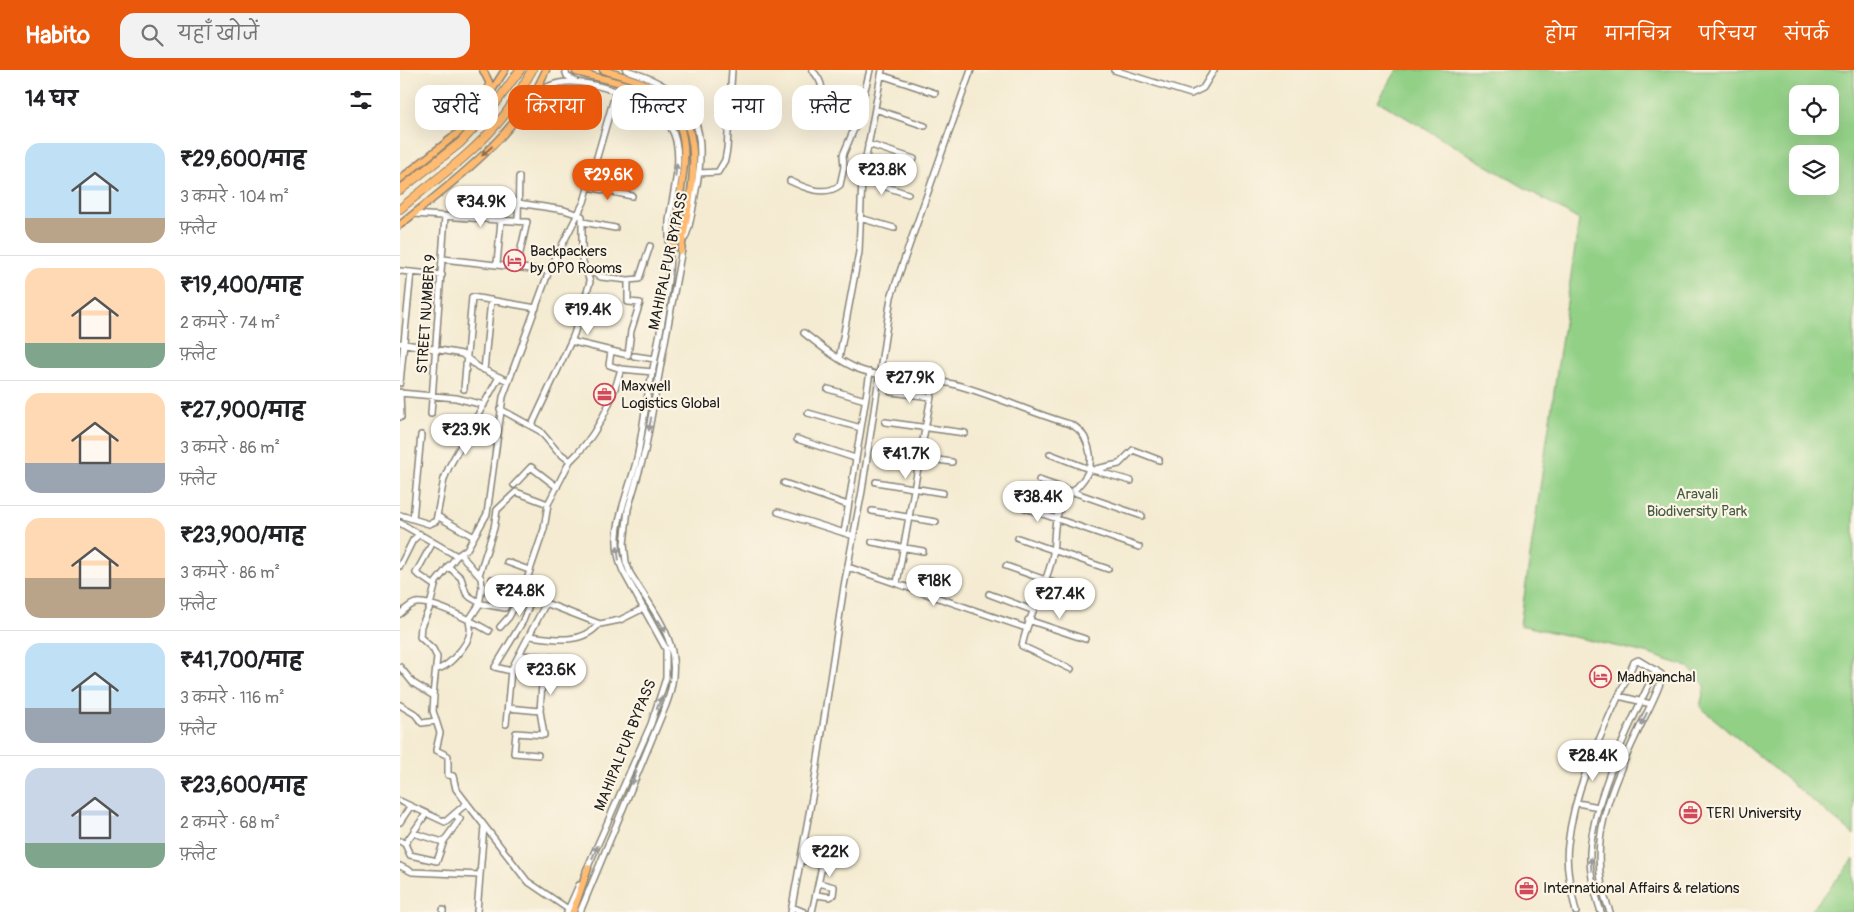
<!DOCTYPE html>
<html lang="hi">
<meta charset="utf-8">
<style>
:root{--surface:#fff;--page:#f2f2f2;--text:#202124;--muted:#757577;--line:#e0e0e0;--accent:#ea580c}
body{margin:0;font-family:Pangolin,"Playpen Sans Deva",sans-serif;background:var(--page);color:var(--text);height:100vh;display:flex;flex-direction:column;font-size:19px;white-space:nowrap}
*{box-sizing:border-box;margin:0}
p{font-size:16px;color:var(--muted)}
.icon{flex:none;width:28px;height:28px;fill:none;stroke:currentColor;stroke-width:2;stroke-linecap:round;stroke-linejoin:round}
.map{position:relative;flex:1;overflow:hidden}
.panel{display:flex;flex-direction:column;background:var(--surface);width:400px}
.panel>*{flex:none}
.banner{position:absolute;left:15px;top:15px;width:475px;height:45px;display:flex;gap:10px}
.controls{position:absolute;left:1389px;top:15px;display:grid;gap:10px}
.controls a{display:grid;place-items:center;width:50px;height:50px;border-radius:10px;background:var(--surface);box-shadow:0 5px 20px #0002;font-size:25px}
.price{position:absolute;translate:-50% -42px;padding:0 11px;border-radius:18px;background:#fff;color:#222;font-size:16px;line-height:32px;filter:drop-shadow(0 1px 2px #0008)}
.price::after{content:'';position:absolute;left:50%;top:30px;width:15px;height:11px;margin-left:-8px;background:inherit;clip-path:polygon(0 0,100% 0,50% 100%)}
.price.active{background:var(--accent);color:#fff}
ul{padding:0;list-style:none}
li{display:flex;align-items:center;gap:15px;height:125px;padding:0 25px}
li+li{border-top:1px solid var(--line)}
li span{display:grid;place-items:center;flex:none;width:140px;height:100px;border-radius:15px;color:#555}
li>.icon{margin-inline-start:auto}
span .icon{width:60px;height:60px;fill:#fffc;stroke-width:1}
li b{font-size:21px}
h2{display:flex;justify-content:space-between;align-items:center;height:60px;padding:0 25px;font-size:21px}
.pill{padding:0 18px;border-radius:15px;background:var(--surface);box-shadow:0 5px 20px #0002;font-size:18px;line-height:45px}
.pill.active{background:var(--accent);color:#fff}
header{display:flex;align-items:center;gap:30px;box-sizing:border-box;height:70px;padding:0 25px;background:var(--accent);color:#fff}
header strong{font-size:24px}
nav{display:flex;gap:28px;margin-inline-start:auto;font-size:18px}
.search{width:350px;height:45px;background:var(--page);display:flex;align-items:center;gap:12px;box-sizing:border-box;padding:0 18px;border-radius:15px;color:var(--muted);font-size:19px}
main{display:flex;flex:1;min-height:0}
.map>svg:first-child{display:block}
.green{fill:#92d086;stroke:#577651;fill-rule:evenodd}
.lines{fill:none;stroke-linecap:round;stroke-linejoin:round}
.minor-casing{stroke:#888477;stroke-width:8}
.major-casing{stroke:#888477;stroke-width:9}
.highway-casing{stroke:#888477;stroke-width:10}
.minor{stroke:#fff;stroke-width:5}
.major{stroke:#ffbb71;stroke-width:6}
.highway{stroke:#ffbb71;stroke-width:8}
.oneway{fill:#8e6c46}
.oneway2{fill:#999}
.labels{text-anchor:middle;stroke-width:4.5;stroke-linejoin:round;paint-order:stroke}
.poi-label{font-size:15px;fill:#1c1c1c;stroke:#fcf5e5;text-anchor:start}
.street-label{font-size:15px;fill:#1c1c1c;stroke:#fcf5e5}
.park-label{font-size:15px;fill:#455b41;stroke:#fcf5e5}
</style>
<header>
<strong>Habito</strong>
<div class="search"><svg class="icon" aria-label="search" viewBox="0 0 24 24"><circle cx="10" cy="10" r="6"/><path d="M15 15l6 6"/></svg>यहाँ खोजें</div>
<nav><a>होम</a><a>मानचित्र</a><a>परिचय</a><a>संपर्क</a></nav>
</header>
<main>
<section class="panel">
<h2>14 घर<svg class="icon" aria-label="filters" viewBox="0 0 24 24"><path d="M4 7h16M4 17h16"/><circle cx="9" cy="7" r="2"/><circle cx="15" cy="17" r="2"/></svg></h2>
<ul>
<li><span style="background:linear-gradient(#bfe0f5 75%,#b9a48a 0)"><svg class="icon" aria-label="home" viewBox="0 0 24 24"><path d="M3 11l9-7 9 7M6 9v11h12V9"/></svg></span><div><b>₹29,600/माह</b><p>3 कमरे · 104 m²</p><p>फ़्लैट</p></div></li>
<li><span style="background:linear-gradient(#ffd9b3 75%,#7fa58c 0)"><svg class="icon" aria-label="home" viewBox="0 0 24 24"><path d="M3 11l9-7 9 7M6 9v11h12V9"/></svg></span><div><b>₹19,400/माह</b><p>2 कमरे · 74 m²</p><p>फ़्लैट</p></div></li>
<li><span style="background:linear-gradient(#ffd9b3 70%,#9aa5b1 0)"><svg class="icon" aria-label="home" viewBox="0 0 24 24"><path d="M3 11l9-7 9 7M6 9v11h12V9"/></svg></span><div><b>₹27,900/माह</b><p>3 कमरे · 86 m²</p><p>फ़्लैट</p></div></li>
<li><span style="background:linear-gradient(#ffd9b3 60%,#b9a48a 0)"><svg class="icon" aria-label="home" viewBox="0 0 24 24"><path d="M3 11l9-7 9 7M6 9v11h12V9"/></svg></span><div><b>₹23,900/माह</b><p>3 कमरे · 86 m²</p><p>फ़्लैट</p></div></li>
<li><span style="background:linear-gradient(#bfe0f5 65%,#9aa5b1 0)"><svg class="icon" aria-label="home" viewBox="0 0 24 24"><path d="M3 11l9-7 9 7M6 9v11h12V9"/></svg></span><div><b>₹41,700/माह</b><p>3 कमरे · 116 m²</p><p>फ़्लैट</p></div></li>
<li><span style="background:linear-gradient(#c9d6e8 75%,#7fa58c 0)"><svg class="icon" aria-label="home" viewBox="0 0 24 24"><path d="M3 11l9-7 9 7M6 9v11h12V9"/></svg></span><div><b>₹23,600/माह</b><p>2 कमरे · 68 m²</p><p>फ़्लैट</p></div></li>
</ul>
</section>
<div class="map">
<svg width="1454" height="842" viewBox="0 0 1454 842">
<rect width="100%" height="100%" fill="#fcf5e5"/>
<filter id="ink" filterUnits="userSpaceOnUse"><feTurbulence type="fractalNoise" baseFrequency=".02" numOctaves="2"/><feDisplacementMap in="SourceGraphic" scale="10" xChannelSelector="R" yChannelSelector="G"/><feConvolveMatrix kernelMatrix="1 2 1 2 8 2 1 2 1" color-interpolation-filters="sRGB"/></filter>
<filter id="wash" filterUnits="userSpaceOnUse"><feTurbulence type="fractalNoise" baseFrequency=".0096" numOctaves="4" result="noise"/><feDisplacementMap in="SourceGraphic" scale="20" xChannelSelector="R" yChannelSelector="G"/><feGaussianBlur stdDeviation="1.12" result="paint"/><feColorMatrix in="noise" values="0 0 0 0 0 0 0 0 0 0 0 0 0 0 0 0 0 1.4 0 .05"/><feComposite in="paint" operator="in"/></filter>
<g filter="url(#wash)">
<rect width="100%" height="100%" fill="#f4ebd2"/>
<path class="green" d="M997,0H1454V765L1300,637L1305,615L1288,597L1246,583L1120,555L1179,150L978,31ZM1398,24H1430V56H1398ZM1398,84H1430V116H1398Z
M1454,789V842H1410Z"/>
</g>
<g filter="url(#ink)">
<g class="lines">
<defs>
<path id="minor" d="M165,0L167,6L175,11
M226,0C291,20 308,49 297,115C293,133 292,152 285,168
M412,0C431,20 417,29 416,51
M714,0L791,24L803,18L814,0
M481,5L535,23
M134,26C155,6 183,11 209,19C234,26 257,34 271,58C286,84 272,124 269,151C268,168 271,184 269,201C265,246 254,290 246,335C243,353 241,370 237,388C229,425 206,462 223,501L266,579V608L251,654L186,801
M399,29L419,33
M475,39L525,56
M468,74L514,89
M299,103L318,102L325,90L327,79L332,0
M462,109L508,124
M390,111C405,118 425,127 440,115L444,97L443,85L457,52L470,0
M189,117L232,126
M118,133L164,140L182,146V189L190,212L174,264L172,269L174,272L228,285L231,261L240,233L228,232V210L239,209L250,176
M14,144L127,152L117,196
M460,148L494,158
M118,151L119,107
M183,152L215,158
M43,189L149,201
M97,194L101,150
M186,199L201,207L228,210
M0,201L42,205
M404,263C421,276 438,291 458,299C488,310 522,307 553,314C593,324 630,343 670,354C679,358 684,364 687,373C701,410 669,416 658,443C652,459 656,477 651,493C643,522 628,547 622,576L671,599
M0,273L62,284L78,297L108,311
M211,282L209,295L221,299
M234,286L255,289
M439,289L459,182L462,109L482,0
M84,300L91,230
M0,313L11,202
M64,319L72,227L136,238
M428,319L465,330
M0,322L1,347
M491,322L531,327
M0,323L56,328L84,335
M100,339L140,361L157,381L170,391C196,367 212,332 221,299L253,302
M408,343L461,358
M31,344L45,146
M485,352L565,363
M132,355L172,269
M397,369L455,388
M481,382L552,392
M650,384L689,399L731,411
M170,391L148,434L144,459L122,524L200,554L220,550L244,538
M696,399L719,394L733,380L759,390
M639,410L742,446
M476,412L543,423
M384,413L448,435
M114,415L131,397L157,417
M625,438L739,477
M472,441L536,452
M378,442L454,466
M0,445L29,454L36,451L44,409L49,397L99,307
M37,446L74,467
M13,449L21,365
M0,453L57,486
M444,463L470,302
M618,468L708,499
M33,472L16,503L35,516
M472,472L523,481
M107,492L129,500
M0,496L13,470L20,464
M48,496L61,508L66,523L70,527L82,534L105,538L116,515
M606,496L688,525
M448,497L626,558
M79,505L94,458L97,440L116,422L148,434
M92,509L117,516
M497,513L534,310
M589,524L632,540
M0,544C5,540 10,534 16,533C34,531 73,552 89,561
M628,550L685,569
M100,557L109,547L122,522
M130,566C153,569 182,575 199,554
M120,585L157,588
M0,597L13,613L34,626L33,641L40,663L36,680L48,686V705L53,706L56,719L127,811L168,839
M36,599C48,599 69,573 70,562C71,558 69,554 69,550L79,535L82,517L81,508L61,485
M111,601L95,597L123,551L132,528
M33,625L37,587L33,579L20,567L21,556L29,539L36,512L57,486L67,479L87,444L103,327L149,201L184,132L216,21
M1219,626L1251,634
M0,635L15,644L22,653L36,651
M108,638L140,641
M106,654L111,600L146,533
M138,685L114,683L116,663L144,665L140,641L144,587
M0,731L45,752L67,733
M1177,733L1199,737
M0,752L10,737
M13,763L43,772
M0,771L5,774L26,744
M5,774L10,785L37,791L44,771L60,749L54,744
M401,789L422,796L412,842
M0,796L12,802L80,805
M417,825L430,827L433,825L434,817L419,813
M392,837L404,842
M43,842V840
M77,842L84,756
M167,842L179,815
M180,842L266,635C288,578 258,549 230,503L226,492L224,474L228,439L245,381L282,179
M391,842L413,722L444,516L462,421L491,227L571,0
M1176,842C1171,820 1165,796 1168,774C1175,710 1209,650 1234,592L1238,590L1261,604L1262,607C1257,625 1247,642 1239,659C1211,718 1183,778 1210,842
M1201,842C1195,823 1189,803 1190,782C1193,729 1232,649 1256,600"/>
<path id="major" d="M83,0L89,12V24
M203,0C218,5 235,9 250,16C316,46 289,125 281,181
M176,2C194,7 214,10 232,17C286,38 289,66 281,119C277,139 274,159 271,180
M0,109L58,63L89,25L105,0
M0,155C54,111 117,66 146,0
M173,842L188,798"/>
<path id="highway" d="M82,47L89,25
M0,120L60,73L90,41L120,0
M0,139C32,112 69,87 96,55C111,39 121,19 132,0"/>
</defs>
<use href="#minor" class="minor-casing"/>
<use href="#major" class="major-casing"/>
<use href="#highway" class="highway-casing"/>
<use href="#minor" class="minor"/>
<use href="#major" class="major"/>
<use href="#highway" class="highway"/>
</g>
<defs><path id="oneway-solid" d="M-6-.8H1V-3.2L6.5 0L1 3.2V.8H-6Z" transform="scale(1.25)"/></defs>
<use class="oneway" href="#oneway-solid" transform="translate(87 81) rotate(138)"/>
<g class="oneway2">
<use href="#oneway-solid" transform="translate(276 100) rotate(-85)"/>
<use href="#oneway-solid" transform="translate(250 354) rotate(100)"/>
<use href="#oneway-solid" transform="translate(218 483) rotate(-97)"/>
<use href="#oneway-solid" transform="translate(262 556) rotate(59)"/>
<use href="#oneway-solid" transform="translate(259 633) rotate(-69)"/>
<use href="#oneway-solid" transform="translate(1244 649) rotate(115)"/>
<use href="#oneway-solid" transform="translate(234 708) rotate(113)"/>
<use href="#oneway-solid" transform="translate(195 782) rotate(-66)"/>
<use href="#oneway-solid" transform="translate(1191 794) rotate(-94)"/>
</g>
</g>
<defs>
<symbol id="hotel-ring" viewBox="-11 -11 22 22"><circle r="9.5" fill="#fcf5e5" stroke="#d1495b" stroke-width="1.5"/><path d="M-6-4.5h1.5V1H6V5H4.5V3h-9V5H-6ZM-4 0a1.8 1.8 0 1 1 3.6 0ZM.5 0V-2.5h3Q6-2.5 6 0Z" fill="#d1495b"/></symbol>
<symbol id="office-ring" viewBox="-11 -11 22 22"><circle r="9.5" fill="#fcf5e5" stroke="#d1495b" stroke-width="1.5"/><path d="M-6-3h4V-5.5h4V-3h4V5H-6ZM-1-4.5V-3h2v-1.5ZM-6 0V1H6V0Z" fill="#d1495b"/></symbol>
</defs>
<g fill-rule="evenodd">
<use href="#hotel-ring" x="102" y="178" width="25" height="25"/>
<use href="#office-ring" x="192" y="312" width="25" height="25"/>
<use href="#hotel-ring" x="1188" y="594" width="25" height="25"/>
<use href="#office-ring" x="1278" y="730" width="25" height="25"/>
<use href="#office-ring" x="1114" y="806" width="25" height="25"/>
</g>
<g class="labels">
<g class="poi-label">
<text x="130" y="186">Backpackers<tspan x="130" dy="17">by OPO Rooms</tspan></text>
<text x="221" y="321">Maxwell<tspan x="221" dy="17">Logistics Global</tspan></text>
<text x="1217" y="612">Madhyanchal</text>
<text x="1306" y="748">TERI University</text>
<text x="1143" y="823">International Affairs &amp; relations</text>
</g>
<g class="street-label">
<text transform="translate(268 191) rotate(-78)" y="5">MAHIPALPUR BYPASS</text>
<text transform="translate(26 244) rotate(-86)" y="5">STREET NUMBER 9</text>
<text transform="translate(225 675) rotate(-68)" y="5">MAHIPALPUR BYPASS</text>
</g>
<g class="park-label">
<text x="1297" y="429">Aravali<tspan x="1297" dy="17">Biodiversity Park</tspan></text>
</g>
</g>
</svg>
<div class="controls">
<a><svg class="icon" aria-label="locate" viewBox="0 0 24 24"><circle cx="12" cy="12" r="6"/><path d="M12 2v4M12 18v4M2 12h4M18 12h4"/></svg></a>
<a><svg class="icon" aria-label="layers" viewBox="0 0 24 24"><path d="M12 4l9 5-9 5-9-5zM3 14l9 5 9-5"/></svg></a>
</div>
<b class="price" style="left:482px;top:126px">₹23.8K</b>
<b class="price active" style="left:208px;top:131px">₹29.6K</b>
<b class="price" style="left:81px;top:158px">₹34.9K</b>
<b class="price" style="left:188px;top:266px">₹19.4K</b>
<b class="price" style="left:510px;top:334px">₹27.9K</b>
<b class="price" style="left:66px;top:386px">₹23.9K</b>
<b class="price" style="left:506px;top:410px">₹41.7K</b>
<b class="price" style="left:638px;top:453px">₹38.4K</b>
<b class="price" style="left:534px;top:537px">₹18K</b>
<b class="price" style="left:120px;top:547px">₹24.8K</b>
<b class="price" style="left:660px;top:550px">₹27.4K</b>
<b class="price" style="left:151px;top:626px">₹23.6K</b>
<b class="price" style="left:1193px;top:712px">₹28.4K</b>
<b class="price" style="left:430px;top:808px">₹22K</b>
<div class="banner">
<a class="pill">खरीदें</a>
<a class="pill active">किराया</a>
<a class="pill">फ़िल्टर</a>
<a class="pill">नया</a>
<a class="pill">फ़्लैट</a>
</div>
</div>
</main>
